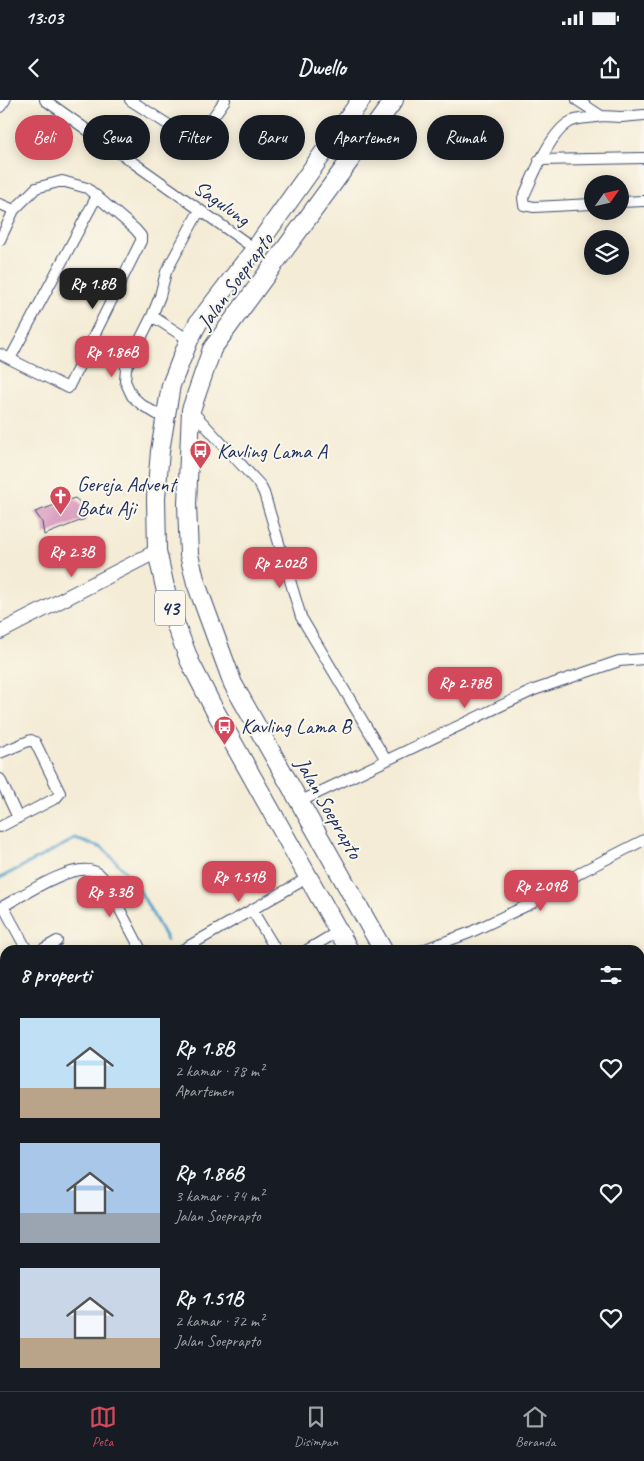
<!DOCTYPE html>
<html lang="id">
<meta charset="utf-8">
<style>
:root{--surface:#171b24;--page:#242831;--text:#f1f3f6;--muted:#9ea1a6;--line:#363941;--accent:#d1495b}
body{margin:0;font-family:Caveat,sans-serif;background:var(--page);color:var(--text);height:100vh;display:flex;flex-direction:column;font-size:19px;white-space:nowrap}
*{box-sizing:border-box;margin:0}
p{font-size:16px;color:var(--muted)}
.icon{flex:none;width:28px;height:28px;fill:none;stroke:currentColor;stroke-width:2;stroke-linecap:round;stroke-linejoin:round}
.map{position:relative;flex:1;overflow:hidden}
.details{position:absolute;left:0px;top:845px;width:645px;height:446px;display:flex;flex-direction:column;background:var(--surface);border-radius:15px 15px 0 0;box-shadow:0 2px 12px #0003}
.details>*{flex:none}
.top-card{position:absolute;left:15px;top:15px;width:615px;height:45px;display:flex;gap:10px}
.needle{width:32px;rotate:56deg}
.tools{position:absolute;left:584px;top:75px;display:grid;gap:10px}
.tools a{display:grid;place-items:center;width:45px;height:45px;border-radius:50%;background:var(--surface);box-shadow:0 2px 12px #0003;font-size:25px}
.price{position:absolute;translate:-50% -42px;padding:0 11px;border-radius:10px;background:var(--accent);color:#fff;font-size:16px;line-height:32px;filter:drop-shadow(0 1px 2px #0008)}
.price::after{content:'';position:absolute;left:50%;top:30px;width:15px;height:11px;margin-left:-8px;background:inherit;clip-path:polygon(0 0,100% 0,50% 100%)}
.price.selected{background:#222;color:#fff}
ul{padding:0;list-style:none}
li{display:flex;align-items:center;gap:15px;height:125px;padding:0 20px}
li span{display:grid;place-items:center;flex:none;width:140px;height:100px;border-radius:0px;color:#555}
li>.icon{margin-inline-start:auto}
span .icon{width:60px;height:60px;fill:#fffc;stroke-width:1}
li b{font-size:21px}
h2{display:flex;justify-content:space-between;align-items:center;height:60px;padding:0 20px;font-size:21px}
.chip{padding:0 18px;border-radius:22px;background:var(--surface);box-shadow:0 2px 12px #0003;font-size:18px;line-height:45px}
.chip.selected{background:var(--accent);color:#fff}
.status{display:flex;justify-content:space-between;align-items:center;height:35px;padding:0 25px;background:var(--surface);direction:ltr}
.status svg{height:14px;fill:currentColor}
header{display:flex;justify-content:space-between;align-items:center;height:65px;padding:0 20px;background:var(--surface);font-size:22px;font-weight:700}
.tabs{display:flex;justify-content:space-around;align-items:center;height:70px;border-top:1px solid var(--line);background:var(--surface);font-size:14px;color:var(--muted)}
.tabs a{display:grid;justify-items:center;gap:2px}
.tabs .selected{color:var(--accent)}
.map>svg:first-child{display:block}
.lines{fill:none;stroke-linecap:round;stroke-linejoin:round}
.stream{stroke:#53a2cd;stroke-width:3}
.building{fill:#d58fb7}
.street-casing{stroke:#3c4b70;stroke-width:12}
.secondary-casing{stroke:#3c4b70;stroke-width:16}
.highway-casing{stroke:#3c4b70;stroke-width:20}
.street{stroke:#fff;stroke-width:10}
.secondary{stroke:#fff;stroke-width:14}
.highway{stroke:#fff;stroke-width:18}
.labels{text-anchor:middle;stroke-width:4;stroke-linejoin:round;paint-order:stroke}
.shield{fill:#fbf7ec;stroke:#5e6b89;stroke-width:1}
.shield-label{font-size:20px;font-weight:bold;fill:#1b2f5e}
.street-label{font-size:21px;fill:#1b2f5e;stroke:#fbf7ec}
.poi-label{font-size:21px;fill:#1b2f5e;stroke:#fbf7ec;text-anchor:start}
</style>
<div class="status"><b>13:03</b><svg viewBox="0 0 49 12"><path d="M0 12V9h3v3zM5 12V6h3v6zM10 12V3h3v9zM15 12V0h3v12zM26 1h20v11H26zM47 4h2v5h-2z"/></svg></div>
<header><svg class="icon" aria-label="back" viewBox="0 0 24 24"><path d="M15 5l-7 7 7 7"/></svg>Dwello<svg class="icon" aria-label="share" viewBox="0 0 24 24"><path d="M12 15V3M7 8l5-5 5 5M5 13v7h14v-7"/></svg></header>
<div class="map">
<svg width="644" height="1291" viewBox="0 0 644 1291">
<rect width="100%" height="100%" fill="#fbf7ec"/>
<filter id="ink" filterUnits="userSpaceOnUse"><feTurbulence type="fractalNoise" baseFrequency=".02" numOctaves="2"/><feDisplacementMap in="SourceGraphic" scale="10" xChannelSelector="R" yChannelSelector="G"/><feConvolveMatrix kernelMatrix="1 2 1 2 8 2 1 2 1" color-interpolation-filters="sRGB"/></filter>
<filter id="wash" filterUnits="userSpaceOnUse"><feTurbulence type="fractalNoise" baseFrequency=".0096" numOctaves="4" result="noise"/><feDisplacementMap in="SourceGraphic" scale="20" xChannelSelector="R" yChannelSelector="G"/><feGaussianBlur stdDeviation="1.12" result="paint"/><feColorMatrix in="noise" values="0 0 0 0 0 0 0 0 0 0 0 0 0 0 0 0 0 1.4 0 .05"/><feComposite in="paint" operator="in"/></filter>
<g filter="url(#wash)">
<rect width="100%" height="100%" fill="#f4ecd6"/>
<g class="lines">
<path class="stream" d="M0,778L75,739L103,748L135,782L167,840"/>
</g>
<g id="blocks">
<path class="building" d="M75,398L84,406L85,419L44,435L42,422L35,412Z"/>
</g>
</g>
<g filter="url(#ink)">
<use href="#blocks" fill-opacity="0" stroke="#3c4b70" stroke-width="1"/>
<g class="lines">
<defs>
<path id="street" d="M45,0L255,149
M130,0L189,38H198L225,0
M577,0L601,16L621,17L644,15
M0,7L5,0
M539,60L644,58
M620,102L644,101
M0,104L14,110L36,88L62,81L87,88L135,129L141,136V141L68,288L0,254
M592,104L534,107L524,105L523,98C532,79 550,32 570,22C579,17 591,19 601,16
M0,140L14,110
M152,216L126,268L125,281L132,296L142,305L165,319
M189,240L152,216L160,196L166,172L199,111
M10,259L97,96
M191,310L260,385L264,393L301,517L386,660
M0,653L31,640L35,642L60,693L56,698L0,727
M0,679L18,718
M299,702L534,590L619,561L644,559
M3,806L27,850
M0,808C21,797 70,763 93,771C99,772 102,776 105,781L141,850
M252,810L276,850
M41,850L57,841
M182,850L309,777
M307,850L339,831
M423,850L469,833L532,803L583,771L644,740
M0,872L5,869
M0,941L5,939
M0,955L5,952
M0,980L5,988
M640,1012L644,1019
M640,1116L644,1124
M0,1206L5,1203
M0,1281L5,1277
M20,1286L22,1291
M85,1286L88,1291
M160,1286L162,1291
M224,1286L227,1291
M261,1286L264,1291
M330,1286L332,1291
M490,1286L492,1291
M408,1291L418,1286
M448,1291L458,1286"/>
<path id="secondary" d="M0,532L157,451
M0,1148L5,1145"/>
<path id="highway" d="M349,850L213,607L190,562L170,510L157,451L156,398L160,351L171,285L189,240L198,223L255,149L361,0
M383,850L233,584L196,483L189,455L187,404L191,310L212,249L394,0
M590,1286L593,1291
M626,1286L628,1291"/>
</defs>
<use href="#street" class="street-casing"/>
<use href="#secondary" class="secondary-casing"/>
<use href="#highway" class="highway-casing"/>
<use href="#street" class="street"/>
<use href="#secondary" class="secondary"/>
<use href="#highway" class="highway"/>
</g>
</g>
<defs>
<symbol id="bus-pin" viewBox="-11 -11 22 30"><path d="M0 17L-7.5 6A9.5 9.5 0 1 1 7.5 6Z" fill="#d1495b" stroke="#fbf7ec"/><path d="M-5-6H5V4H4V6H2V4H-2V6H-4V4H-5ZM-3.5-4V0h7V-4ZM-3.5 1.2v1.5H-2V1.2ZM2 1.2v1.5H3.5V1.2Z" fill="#fff"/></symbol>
<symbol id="church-pin" viewBox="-11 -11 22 30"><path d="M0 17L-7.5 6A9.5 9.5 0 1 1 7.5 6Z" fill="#d1495b" stroke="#fbf7ec"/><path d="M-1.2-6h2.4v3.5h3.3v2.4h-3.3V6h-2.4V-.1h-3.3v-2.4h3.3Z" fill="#fff"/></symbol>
</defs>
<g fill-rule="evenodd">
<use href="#bus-pin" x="188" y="338" width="25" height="34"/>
<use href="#church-pin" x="48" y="384" width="25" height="34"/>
<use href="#bus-pin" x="212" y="614" width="25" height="34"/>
</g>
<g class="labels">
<rect class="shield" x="155" y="490.5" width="30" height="35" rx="4"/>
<g class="shield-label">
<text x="170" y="515">43</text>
</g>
<g class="street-label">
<text transform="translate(222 103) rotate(35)" y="7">Sagulung</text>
<text transform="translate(235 181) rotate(-54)" y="7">Jalan Soeprapto</text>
<text transform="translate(329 708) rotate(60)" y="7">Jalan Soeprapto</text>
</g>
<g class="poi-label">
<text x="217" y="358">Kavling Lama A</text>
<text x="77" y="391">Gereja Advent<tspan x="77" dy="24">Batu Aji</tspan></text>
<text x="241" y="633">Kavling Lama B</text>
</g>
</g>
</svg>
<div class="tools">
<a><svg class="needle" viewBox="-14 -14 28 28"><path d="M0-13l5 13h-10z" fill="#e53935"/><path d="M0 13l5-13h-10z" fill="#9ea1a6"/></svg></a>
<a><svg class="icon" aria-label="layers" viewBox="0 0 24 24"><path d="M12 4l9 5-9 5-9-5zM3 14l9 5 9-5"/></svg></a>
</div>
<b class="price selected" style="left:93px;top:210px">Rp 1.8B</b>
<b class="price" style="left:112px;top:278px">Rp 1.86B</b>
<b class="price" style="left:72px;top:478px">Rp 2.3B</b>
<b class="price" style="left:280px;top:489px">Rp 2.02B</b>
<b class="price" style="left:465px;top:609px">Rp 2.78B</b>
<b class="price" style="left:239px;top:803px">Rp 1.51B</b>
<b class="price" style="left:541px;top:812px">Rp 2.09B</b>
<b class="price" style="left:110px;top:818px">Rp 3.3B</b>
<div class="top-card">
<a class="chip selected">Beli</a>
<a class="chip">Sewa</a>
<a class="chip">Filter</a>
<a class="chip">Baru</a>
<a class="chip">Apartemen</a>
<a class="chip">Rumah</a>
</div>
<section class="details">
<h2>8 properti<svg class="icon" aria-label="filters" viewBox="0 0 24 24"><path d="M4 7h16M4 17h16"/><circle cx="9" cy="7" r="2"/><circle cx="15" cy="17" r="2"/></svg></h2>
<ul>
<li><span style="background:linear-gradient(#bfe0f5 70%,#b9a48a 0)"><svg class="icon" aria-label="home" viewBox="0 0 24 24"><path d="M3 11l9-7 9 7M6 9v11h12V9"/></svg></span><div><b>Rp 1.8B</b><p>2 kamar · 78 m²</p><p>Apartemen</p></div><svg class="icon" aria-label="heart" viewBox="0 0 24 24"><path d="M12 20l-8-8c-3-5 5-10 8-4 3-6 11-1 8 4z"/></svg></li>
<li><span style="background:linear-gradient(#a9c7e8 70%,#9aa5b1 0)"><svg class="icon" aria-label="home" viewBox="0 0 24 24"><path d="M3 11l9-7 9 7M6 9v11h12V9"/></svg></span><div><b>Rp 1.86B</b><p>3 kamar · 74 m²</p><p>Jalan Soeprapto</p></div><svg class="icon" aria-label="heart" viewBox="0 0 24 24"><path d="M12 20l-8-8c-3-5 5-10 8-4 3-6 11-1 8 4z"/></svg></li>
<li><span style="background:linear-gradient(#c9d6e8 70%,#b9a48a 0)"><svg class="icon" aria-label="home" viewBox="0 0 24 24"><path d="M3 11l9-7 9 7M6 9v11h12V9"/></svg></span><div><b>Rp 1.51B</b><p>2 kamar · 72 m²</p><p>Jalan Soeprapto</p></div><svg class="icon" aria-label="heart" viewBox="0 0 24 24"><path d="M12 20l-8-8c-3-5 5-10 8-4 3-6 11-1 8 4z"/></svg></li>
</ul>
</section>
</div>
<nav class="tabs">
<a class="selected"><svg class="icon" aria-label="map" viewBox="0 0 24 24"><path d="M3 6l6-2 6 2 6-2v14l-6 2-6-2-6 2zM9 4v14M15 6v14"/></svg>Peta</a>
<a><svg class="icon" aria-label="saved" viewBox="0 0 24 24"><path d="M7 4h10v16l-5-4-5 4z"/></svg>Disimpan</a>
<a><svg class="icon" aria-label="home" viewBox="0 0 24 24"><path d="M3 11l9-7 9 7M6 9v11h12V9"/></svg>Beranda</a>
</nav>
